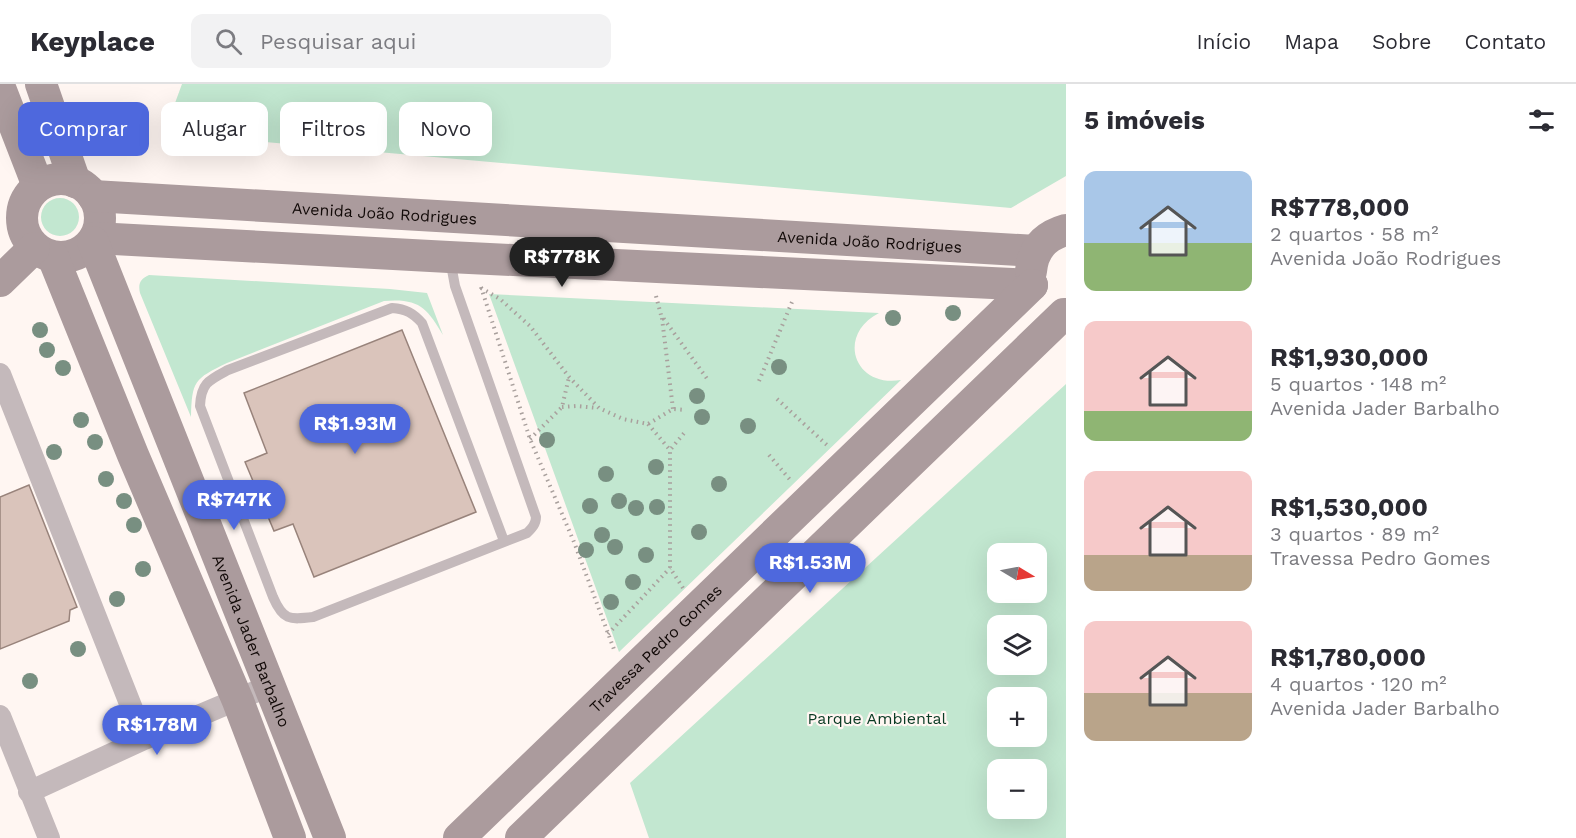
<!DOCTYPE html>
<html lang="pt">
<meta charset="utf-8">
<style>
:root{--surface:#fff;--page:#f2f2f3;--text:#2b2b33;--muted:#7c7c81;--line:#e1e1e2;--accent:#4e68dd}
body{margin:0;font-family:"Work Sans",sans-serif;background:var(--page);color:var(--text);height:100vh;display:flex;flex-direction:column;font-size:22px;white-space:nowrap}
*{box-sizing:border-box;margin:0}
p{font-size:20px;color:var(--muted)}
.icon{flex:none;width:33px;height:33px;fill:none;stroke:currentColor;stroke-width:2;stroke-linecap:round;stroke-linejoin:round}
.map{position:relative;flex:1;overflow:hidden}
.details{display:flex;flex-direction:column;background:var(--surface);width:510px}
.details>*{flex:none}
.banner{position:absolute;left:18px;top:18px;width:570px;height:54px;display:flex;gap:12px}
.needle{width:39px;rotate:100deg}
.tools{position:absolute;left:987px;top:459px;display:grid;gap:12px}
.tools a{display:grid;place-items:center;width:60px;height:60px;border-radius:12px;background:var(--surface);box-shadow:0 6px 24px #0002;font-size:30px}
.price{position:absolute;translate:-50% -51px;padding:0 14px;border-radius:21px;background:var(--accent);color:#fff;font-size:20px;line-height:39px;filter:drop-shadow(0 2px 3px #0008)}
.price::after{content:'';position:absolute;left:50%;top:36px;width:18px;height:14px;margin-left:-9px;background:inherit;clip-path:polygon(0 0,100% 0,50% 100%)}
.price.current{background:#222;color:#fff}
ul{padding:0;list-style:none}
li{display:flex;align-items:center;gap:18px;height:150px;padding:0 18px}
li span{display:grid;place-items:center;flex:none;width:168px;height:120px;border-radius:12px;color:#555}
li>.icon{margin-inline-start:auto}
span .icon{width:72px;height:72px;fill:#fffc;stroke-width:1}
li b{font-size:26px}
h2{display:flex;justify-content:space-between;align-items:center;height:72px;padding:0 18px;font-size:26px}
.tag{padding:0 21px;border-radius:12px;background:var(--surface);box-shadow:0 6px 24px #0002;font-size:21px;line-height:54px}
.tag.current{background:var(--accent);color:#fff}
header{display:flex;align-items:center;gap:36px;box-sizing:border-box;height:84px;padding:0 30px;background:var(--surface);border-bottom:2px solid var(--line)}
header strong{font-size:28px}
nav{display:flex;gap:33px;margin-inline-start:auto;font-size:21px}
.search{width:420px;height:54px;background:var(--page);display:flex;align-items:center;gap:15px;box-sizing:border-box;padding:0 21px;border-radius:12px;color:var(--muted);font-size:22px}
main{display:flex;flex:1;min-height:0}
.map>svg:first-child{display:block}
.green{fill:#c2e7d0;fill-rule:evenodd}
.building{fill:#dac4bb;stroke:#98837b;stroke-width:1.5}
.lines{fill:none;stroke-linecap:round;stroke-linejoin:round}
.path{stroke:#a9a09d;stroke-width:4;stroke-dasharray:1.5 4.5;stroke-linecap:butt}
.lane{stroke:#c4b9bb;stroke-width:10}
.street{stroke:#c4b9bb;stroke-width:22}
.secondary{stroke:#ab9b9d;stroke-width:32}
.tree{fill:#788f81}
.labels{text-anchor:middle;stroke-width:4.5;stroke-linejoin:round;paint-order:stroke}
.street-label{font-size:16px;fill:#110907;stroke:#fff6f2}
.park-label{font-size:16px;fill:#0a3b24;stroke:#fff6f2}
</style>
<header>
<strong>Keyplace</strong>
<div class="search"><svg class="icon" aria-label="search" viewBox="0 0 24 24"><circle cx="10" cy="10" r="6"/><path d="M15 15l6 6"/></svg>Pesquisar aqui</div>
<nav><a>Início</a><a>Mapa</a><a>Sobre</a><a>Contato</a></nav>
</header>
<main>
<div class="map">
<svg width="1066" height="754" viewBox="0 0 1066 754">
<rect width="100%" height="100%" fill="#fff6f2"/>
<path class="green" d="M182,0H1066V92L1011,124L164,49Z
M41 133a19 19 0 1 1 38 0a19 19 0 1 1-38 0Z
M149,191L390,205L427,209L443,251C427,224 419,214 384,217L227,279C194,295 192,297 191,333L140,209C138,200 140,195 149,191Z
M489,210L879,229C836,251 854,304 901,296L619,568Z
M1066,300V754H649L630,699ZM998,470H1036V508H998ZM998,542H1036V580H998ZM998,614H1036V652H998ZM998,686H1036V724H998Z"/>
<path class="building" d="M402,246L476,428L314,493L293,440L274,447L245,378L267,369L244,309Z
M29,401L77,523L70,526L69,537L0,565V413Z"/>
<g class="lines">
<path class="path" d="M481,203L530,355L574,458L615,568
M481,204L500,215L530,242L569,293L599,324L623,335L648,340L673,325L686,326
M656,212L661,231L708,296
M662,234L673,325
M759,297L792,218
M777,315L828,362
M562,323L576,322L598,324
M648,340L670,366
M530,355L562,323L569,293
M769,371L792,398
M683,504L670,484V366L685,348
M608,550L670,484"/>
<path class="lane" d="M450,175L455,202L536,433C536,440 532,444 527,449L313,533C289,536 283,536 273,513L200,322C201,299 209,296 228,286L392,224C406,225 413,229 422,239L504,457"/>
<path class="street" d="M0,290L144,655
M0,632L49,754
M29,708L144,655L269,602"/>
<g class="secondary">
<path d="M41,0L75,98"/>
<path d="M0,4L38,102"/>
<circle cx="61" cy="134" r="39"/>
<path id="s1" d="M93,112L1036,167"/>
<path d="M95,154L449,173L1032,201"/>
<path id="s2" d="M93,158L330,754"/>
<path d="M53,173L133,371L238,617L290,754"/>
<path d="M1031,187C1033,165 1045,152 1066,146"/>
<path d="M0,197L34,164"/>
<path id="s3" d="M459,754L1032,201"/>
<path d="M521,754L1064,230"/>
</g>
</g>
<g class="tree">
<circle cx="953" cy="229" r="8"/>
<circle cx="893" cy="234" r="8"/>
<circle cx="40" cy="246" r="8"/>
<circle cx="47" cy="266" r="8"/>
<circle cx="779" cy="283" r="8"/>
<circle cx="63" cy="284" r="8"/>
<circle cx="697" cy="312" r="8"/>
<circle cx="702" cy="333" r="8"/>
<circle cx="81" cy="336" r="8"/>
<circle cx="748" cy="342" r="8"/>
<circle cx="547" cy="356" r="8"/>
<circle cx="95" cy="358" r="8"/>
<circle cx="54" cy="368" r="8"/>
<circle cx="656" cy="383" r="8"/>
<circle cx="606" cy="390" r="8"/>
<circle cx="106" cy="395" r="8"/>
<circle cx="719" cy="400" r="8"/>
<circle cx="124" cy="417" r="8"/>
<circle cx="619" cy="417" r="8"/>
<circle cx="590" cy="422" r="8"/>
<circle cx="657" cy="423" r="8"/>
<circle cx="636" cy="424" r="8"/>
<circle cx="134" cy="441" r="8"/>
<circle cx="699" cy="448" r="8"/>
<circle cx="602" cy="451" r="8"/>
<circle cx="615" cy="463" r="8"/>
<circle cx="586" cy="466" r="8"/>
<circle cx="646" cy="471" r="8"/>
<circle cx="143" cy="485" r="8"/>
<circle cx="633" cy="498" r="8"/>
<circle cx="117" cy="515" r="8"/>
<circle cx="611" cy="518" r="8"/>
<circle cx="78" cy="565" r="8"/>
<circle cx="30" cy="597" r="8"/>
</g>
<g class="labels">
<g class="street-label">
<text dy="6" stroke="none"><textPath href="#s1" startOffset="292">Avenida João Rodrigues</textPath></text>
<text dy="6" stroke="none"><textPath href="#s1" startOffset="778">Avenida João Rodrigues</textPath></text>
<text dy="6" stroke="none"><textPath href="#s2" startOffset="429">Avenida Jader Barbalho</textPath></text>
<text dy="6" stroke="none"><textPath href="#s3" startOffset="273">Travessa Pedro Gomes</textPath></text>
</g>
<g class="park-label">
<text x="877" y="640">Parque Ambiental</text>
</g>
</g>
</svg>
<div class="tools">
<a><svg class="needle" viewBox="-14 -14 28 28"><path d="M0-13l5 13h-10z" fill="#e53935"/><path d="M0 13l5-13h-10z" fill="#7c7c81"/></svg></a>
<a><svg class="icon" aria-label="layers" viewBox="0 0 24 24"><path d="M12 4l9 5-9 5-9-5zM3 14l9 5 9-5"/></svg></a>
<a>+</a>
<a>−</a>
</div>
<b class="price current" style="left:562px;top:204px">R$778K</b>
<b class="price" style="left:355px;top:371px">R$1.93M</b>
<b class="price" style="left:234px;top:447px">R$747K</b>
<b class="price" style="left:810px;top:510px">R$1.53M</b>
<b class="price" style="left:157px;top:672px">R$1.78M</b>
<div class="banner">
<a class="tag current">Comprar</a>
<a class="tag">Alugar</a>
<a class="tag">Filtros</a>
<a class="tag">Novo</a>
</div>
</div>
<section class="details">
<h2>5 imóveis<svg class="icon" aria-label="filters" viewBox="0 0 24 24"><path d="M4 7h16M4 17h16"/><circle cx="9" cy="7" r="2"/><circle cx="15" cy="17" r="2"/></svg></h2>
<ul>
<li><span style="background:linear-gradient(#a9c7e8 60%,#8fb573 0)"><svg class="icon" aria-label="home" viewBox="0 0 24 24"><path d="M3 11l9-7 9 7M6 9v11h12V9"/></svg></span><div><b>R$778,000</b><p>2 quartos · 58 m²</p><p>Avenida João Rodrigues</p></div></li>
<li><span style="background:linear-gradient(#f6c9c9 75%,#8fb573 0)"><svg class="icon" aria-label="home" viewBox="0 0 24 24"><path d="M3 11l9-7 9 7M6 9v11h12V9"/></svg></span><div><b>R$1,930,000</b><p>5 quartos · 148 m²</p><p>Avenida Jader Barbalho</p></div></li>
<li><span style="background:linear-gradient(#f6c9c9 70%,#b9a48a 0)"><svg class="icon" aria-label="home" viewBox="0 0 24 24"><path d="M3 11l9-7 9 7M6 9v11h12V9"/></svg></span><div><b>R$1,530,000</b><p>3 quartos · 89 m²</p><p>Travessa Pedro Gomes</p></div></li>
<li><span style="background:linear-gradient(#f6c9c9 60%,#b9a48a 0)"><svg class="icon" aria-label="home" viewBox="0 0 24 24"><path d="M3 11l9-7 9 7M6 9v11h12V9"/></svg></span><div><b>R$1,780,000</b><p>4 quartos · 120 m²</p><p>Avenida Jader Barbalho</p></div></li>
</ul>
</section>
</main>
